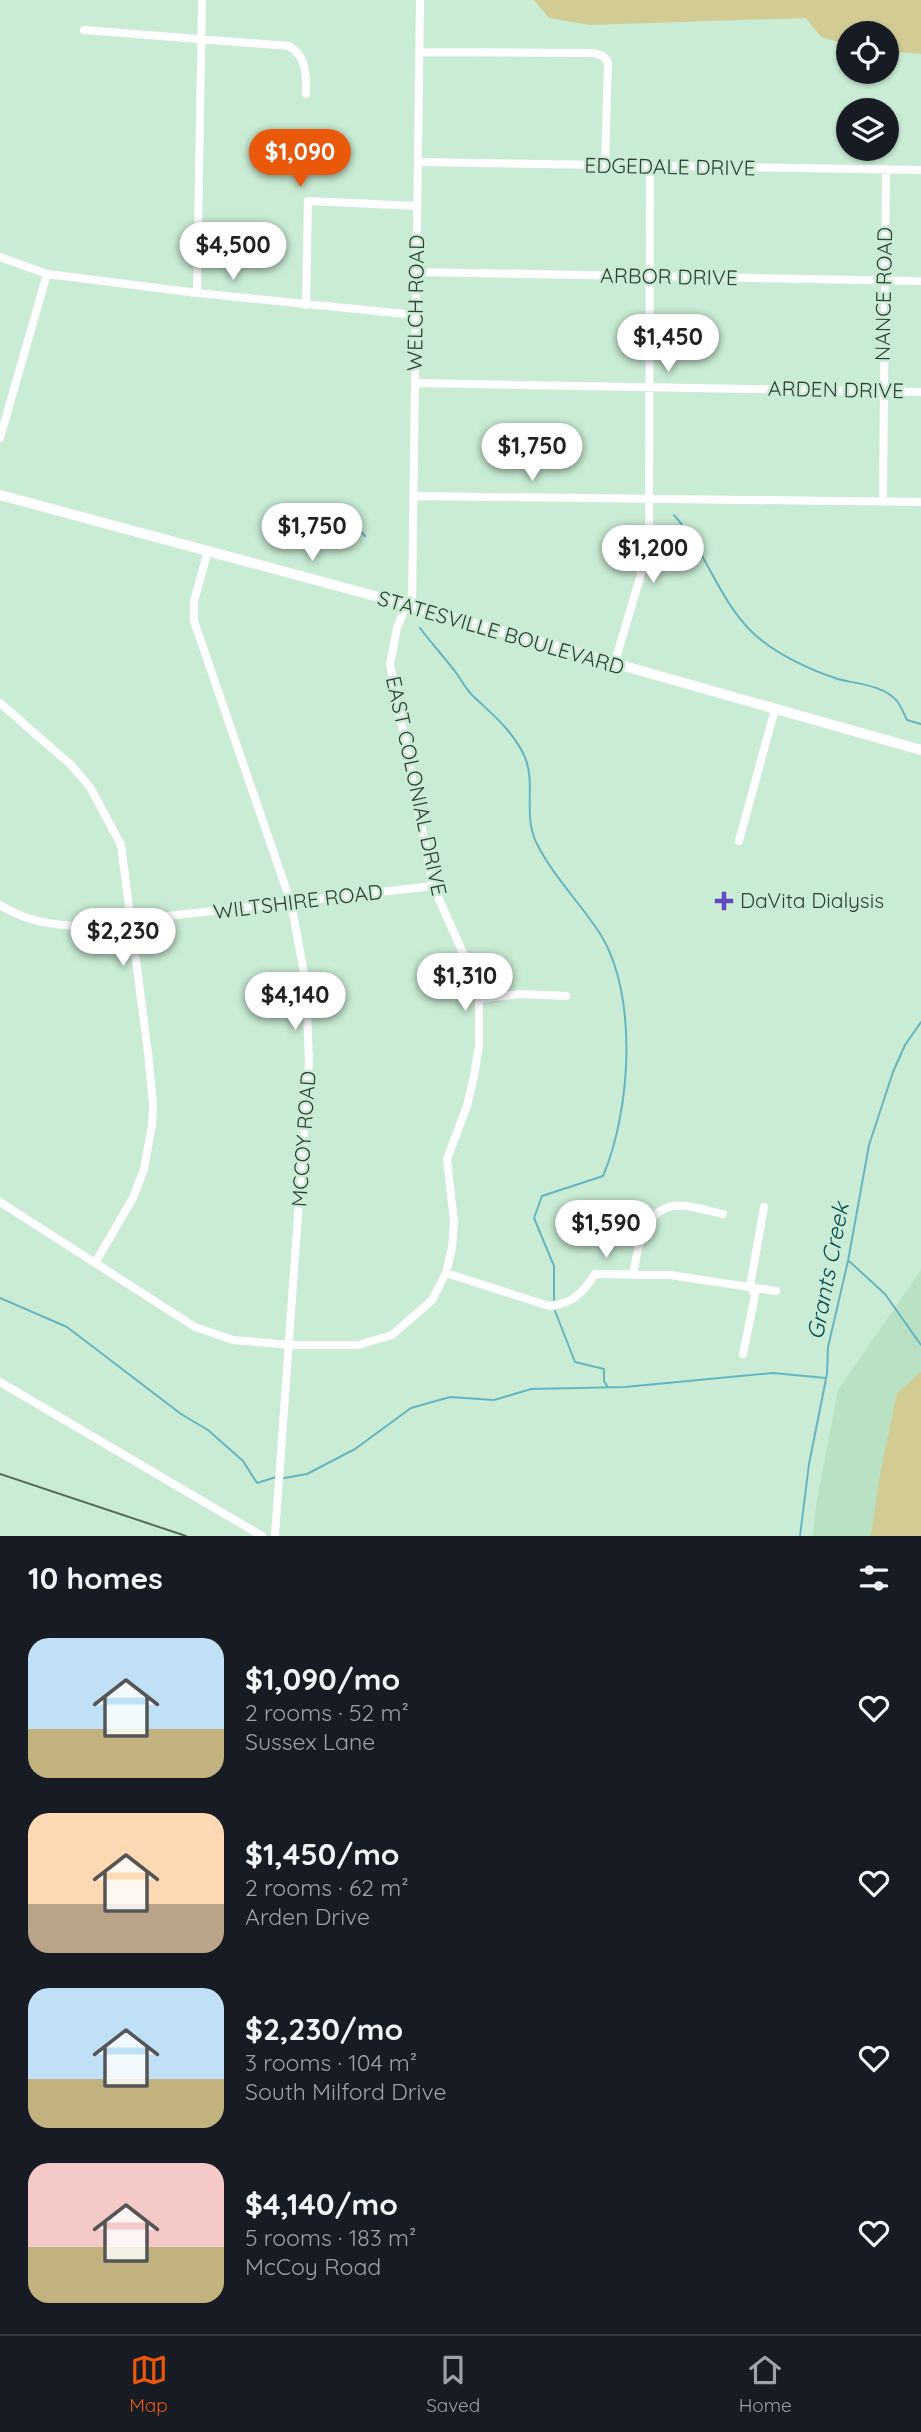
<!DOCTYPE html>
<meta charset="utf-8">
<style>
:root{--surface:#171b24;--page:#20242c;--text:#f1f3f6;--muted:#9ea1a6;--line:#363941;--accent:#ea580c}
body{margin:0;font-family:Quicksand,sans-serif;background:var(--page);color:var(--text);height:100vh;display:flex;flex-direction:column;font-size:26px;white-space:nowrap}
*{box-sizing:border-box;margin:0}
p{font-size:23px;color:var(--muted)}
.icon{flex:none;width:38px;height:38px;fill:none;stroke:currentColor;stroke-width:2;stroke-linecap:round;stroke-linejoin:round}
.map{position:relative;height:1536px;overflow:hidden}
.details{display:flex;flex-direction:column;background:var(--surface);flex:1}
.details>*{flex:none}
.tools{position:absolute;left:836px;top:21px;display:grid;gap:14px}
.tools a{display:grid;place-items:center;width:63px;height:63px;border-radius:50%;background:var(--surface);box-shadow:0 2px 5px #0004;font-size:35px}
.price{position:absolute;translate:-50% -60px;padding:0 16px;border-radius:24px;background:#fff;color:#222;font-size:23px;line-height:46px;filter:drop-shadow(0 2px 4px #0008)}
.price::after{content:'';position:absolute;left:50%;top:42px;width:21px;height:16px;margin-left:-10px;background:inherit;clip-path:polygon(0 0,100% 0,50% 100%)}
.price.active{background:var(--accent);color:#fff}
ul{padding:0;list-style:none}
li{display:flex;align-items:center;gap:21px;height:175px;padding:0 28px}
li span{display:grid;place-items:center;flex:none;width:196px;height:140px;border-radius:21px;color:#555}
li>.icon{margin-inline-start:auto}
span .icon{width:84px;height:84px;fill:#fffc;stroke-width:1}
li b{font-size:30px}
h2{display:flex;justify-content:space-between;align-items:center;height:84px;padding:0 28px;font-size:30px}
.tabs{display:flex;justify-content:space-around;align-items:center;height:98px;border-top:2px solid var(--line);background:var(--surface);font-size:19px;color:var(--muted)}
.tabs a{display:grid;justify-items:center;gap:4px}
.tabs .active{color:var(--accent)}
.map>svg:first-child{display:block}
.built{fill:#b9e2c5}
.green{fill:#d2cb94}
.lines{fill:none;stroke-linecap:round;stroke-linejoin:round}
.stream{stroke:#65b5c0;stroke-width:2}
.minor{stroke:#fff;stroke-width:8}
.secondary{stroke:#fff;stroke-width:10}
.rail{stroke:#576a5c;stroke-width:2}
.poi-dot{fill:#6049c2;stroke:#caecd4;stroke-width:2.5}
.labels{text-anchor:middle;stroke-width:5;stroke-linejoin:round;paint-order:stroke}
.street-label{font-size:21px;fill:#313f35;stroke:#caecd4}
.poi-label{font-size:21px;fill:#313f35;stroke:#caecd4;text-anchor:start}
.water-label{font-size:23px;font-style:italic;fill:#004d55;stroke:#caecd4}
</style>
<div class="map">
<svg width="921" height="1536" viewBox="0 0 921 1536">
<rect width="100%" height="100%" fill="#caecd4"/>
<path class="built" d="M921,1270V1536H813L816,1505L838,1390Z"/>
<path class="green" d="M534,0H921V54L887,51V33H849V45L821,37L806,18L590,25L549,18Z
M921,1372V1536H871L880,1474L897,1393Z"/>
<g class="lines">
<path class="stream" d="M340,509L365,536
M674,515C707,552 718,600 754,634C776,654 810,670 838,679C857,684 883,685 897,701C901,706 904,714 907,720L921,724
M420,628C432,644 445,658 457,674C462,681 466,689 472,695C492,714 512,730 524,755C537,783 522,815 537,844C553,876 581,904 601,935C639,998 630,1113 603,1176L542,1196L534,1218L554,1266V1300
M849,1261L885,1294L921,1345
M0,1298L67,1327L181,1414L208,1430L243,1461L257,1483L276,1477
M555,1311L575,1362L604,1369V1381L607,1386
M284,1478L307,1474L355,1449L411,1408L450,1397L494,1400L531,1389L625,1387L773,1373L826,1378
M800,1536L809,1464L827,1374L828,1347L848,1261L869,1145L893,1072L905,1045L921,1022"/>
<path class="minor" d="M84,30L289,46C307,57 306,74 306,94
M419,52L594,53L603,56L608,62L605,166
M418,162L921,170
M0,257L47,274L197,293L416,315
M417,272L921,281
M197,293L202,0
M306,305L308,201L417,206
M415,383L921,392
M0,438L47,274
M415,496L921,502
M883,502L886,169
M208,551L194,601V621L291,903L306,984L309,1062L275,1536
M412,606L420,0
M614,665L649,547L650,166
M0,703L71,765L90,787L121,845L148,1053L153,1104L152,1125L144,1169L133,1198L95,1263
M739,841L775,709
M0,905C26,921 50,925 80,926L433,886
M479,999L520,994L566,996
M0,1202L195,1327L233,1340L290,1345H358L392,1335L432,1300L446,1273L452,1248L454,1222L447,1159L467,1106L474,1076L479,1045V1001L468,964L433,886L390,664L397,628L406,605
M446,1273L549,1306C572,1304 583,1293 595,1274L670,1275L776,1291
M633,1275C637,1251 643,1211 673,1206C688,1204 708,1211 723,1214
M743,1354L755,1295L750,1286L764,1207
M0,1382L262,1536"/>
<path class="secondary" d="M0,495L412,606L921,750"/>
<path class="rail" d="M0,1474L186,1536"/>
</g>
<path class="poi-dot" d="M720.5 890.5h7v7h7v7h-7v7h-7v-7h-7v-7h7z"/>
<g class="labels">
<g class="street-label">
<text transform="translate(670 167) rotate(1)" y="7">EDGEDALE DRIVE</text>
<text transform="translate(669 277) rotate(1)" y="7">ARBOR DRIVE</text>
<text transform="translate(884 294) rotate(-89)" y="7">NANCE ROAD</text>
<text transform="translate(416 303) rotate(-89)" y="7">WELCH ROAD</text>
<text transform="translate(836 390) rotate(1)" y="7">ARDEN DRIVE</text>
<text transform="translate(501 633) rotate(16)" y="7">STATESVILLE BOULEVARD</text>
<text transform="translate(416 786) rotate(78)" y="7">EAST COLONIAL DRIVE</text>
<text transform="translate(298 902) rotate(-7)" y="7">WILTSHIRE ROAD</text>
<text transform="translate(304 1139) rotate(-86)" y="7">MCCOY ROAD</text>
</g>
<g class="poi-label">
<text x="740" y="908">DaVita Dialysis</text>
</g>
<g class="water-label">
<text transform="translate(828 1271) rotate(-79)" y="8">Grants Creek</text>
</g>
</g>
</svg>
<div class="tools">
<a><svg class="icon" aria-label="locate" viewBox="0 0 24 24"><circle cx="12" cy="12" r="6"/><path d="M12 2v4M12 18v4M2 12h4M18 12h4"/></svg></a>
<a><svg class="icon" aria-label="layers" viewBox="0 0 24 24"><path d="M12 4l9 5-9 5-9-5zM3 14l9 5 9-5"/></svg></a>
</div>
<b class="price active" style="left:300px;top:189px">$1,090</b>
<b class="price" style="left:233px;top:282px">$4,500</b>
<b class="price" style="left:668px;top:374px">$1,450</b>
<b class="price" style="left:532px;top:483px">$1,750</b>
<b class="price" style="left:312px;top:563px">$1,750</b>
<b class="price" style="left:653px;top:585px">$1,200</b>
<b class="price" style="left:123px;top:968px">$2,230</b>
<b class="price" style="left:465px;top:1013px">$1,310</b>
<b class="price" style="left:295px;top:1032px">$4,140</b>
<b class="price" style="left:606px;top:1260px">$1,590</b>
</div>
<section class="details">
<h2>10 homes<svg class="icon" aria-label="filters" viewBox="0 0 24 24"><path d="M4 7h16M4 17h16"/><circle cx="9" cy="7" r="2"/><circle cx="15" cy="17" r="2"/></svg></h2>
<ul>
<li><span style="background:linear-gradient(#bfe0f5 65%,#c2b280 0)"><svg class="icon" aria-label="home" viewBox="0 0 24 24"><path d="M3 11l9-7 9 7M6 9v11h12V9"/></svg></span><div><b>$1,090/mo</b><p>2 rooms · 52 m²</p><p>Sussex Lane</p></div><svg class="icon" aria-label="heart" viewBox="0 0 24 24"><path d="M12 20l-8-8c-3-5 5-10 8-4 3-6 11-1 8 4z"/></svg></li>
<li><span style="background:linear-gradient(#ffd9b3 65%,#b9a48a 0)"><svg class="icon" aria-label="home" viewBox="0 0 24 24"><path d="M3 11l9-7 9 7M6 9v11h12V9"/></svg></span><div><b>$1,450/mo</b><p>2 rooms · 62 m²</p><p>Arden Drive</p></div><svg class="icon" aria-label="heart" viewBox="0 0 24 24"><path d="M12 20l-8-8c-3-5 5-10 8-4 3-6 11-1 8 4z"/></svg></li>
<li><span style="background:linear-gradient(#bfe0f5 65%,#c2b280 0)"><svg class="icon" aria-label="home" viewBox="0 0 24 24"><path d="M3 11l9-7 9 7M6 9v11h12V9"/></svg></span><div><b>$2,230/mo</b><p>3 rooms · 104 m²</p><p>South Milford Drive</p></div><svg class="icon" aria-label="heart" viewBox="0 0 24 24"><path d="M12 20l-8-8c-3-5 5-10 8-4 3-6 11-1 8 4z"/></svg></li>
<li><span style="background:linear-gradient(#f6c9c9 60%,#c2b280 0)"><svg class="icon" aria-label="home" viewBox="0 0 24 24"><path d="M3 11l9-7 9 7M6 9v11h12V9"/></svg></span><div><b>$4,140/mo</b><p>5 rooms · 183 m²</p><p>McCoy Road</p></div><svg class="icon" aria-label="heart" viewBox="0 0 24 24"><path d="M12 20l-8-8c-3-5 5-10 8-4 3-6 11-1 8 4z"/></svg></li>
</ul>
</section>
<nav class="tabs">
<a class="active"><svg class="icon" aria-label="map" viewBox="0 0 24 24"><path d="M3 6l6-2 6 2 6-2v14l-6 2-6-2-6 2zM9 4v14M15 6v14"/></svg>Map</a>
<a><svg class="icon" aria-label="saved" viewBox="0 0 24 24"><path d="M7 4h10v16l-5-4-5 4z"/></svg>Saved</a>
<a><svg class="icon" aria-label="home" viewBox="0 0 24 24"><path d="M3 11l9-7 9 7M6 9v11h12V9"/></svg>Home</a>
</nav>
